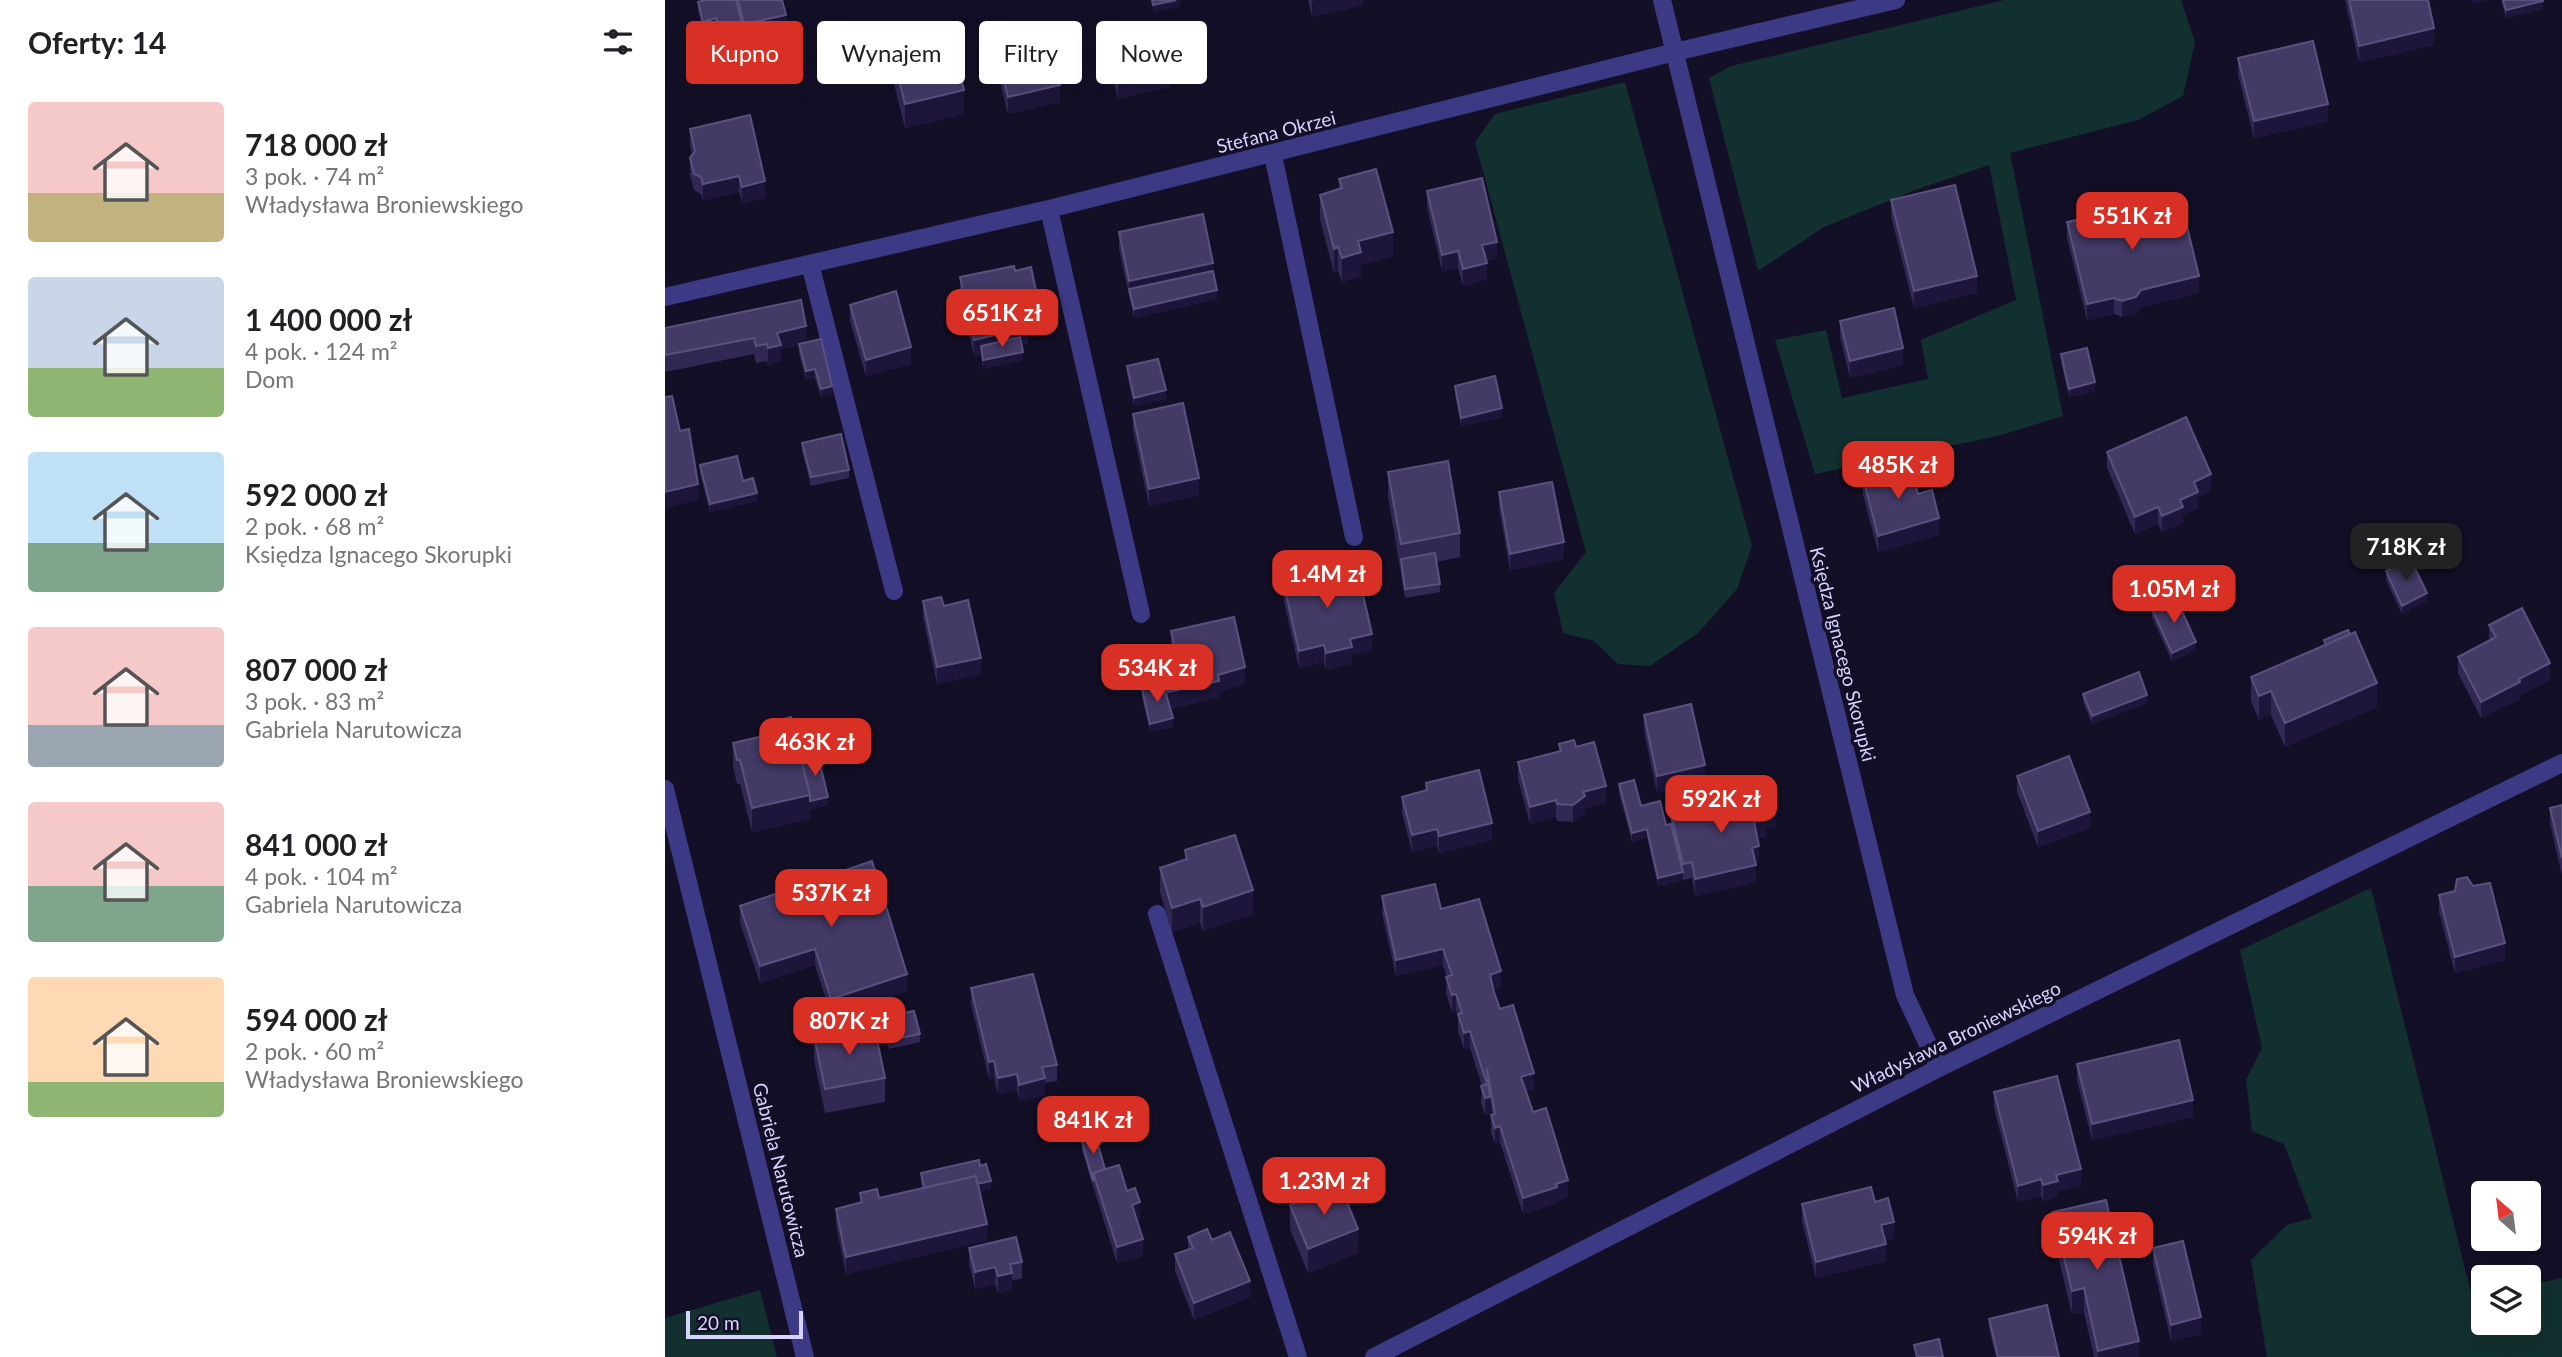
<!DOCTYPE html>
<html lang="pl">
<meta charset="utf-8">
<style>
:root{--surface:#fff;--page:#f6f6f6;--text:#202124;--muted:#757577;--accent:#d93025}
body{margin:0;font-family:Lato,sans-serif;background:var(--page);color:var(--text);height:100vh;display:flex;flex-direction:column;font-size:26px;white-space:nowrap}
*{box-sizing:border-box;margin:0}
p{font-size:23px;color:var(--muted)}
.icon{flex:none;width:38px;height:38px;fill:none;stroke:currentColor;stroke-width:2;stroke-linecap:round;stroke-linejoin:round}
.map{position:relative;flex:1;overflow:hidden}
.details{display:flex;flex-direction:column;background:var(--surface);width:665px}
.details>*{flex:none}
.banner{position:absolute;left:21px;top:21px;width:665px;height:63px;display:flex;gap:14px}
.needle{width:46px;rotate:332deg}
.buttons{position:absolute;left:1806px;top:1181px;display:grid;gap:14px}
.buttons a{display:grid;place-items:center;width:70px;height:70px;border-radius:7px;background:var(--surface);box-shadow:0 7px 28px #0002;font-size:35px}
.scale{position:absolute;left:21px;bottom:18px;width:117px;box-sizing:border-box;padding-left:7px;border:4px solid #d9d4ff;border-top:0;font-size:19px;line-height:24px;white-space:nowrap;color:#d9d4ff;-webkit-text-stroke:5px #130f26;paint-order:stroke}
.price{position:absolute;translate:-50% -60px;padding:0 16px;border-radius:14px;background:var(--accent);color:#fff;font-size:23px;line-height:46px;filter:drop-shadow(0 2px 4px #0008)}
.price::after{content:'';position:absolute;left:50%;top:42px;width:21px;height:16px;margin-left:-10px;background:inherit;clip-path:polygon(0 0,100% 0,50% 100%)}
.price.selected{background:#222;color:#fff}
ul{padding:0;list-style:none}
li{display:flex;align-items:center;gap:21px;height:175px;padding:0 28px}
li span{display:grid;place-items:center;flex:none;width:196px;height:140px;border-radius:7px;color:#555}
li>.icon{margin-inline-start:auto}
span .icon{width:84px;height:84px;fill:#fffc;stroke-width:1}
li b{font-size:30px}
h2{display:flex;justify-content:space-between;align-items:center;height:84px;padding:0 28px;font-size:30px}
.pill{padding:0 24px;border-radius:7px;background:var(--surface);box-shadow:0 7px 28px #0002;font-size:24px;line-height:63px}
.pill.selected{background:var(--accent);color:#fff}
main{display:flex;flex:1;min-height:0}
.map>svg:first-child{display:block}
.green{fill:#12302f}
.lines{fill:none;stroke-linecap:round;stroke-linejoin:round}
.minor{stroke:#3d3a85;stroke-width:18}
.wall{fill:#312854}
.shaded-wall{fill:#1d163a}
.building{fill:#433a66;stroke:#5a527e;stroke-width:2}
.labels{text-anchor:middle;stroke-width:7;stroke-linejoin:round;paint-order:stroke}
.street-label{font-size:19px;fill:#d9d4ff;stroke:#130f26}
</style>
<main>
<section class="details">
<h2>Oferty: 14<svg class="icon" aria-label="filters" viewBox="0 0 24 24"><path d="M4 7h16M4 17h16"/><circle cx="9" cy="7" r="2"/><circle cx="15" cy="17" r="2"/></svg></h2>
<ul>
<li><span style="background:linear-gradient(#f6c9c9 65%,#c2b280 0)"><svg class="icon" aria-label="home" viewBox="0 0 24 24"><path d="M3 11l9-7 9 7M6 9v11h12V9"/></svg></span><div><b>718 000 zł</b><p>3 pok. · 74 m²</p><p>Władysława Broniewskiego</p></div></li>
<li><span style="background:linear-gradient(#c9d6e8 65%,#8fb573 0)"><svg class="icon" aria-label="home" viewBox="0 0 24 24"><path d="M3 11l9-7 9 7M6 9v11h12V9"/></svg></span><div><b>1 400 000 zł</b><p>4 pok. · 124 m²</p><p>Dom</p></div></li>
<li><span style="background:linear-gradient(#bfe0f5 65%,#7fa58c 0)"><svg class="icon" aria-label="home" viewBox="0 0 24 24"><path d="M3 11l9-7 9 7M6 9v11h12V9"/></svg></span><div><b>592 000 zł</b><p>2 pok. · 68 m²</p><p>Księdza Ignacego Skorupki</p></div></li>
<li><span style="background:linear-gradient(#f6c9c9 70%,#9aa5b1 0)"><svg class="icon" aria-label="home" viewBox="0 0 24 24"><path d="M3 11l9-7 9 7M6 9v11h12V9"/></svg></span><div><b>807 000 zł</b><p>3 pok. · 83 m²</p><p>Gabriela Narutowicza</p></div></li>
<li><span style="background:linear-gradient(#f6c9c9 60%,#7fa58c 0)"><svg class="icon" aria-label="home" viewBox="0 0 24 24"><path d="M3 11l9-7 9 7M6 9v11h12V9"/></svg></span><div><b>841 000 zł</b><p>4 pok. · 104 m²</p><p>Gabriela Narutowicza</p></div></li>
<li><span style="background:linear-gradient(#ffd9b3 75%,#8fb573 0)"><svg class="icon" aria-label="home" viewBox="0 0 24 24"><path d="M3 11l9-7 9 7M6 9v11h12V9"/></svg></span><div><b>594 000 zł</b><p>2 pok. · 60 m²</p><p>Władysława Broniewskiego</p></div></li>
</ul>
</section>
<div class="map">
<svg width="1897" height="1357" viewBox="0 0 1897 1357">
<rect width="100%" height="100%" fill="#130f26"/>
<path class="green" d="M1339,0H1516L1530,42L1518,96L1473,120L1345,153L1398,416L1333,436L1150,474L1110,340L1161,330L1177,398L1263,379L1256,340L1351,300L1324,165L1253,189L1159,227L1093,271L1044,78L1066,66Z
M960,82L1087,546L1072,589L1033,633L985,666L953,664L929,641L898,633L889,593L921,552L810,142L830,114Z
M1706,888L1807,1297L1818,1295V1323H1864V1285L1897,1278V1357H1602L1586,1260L1622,1225L1647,1218L1619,1144L1587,1131L1581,1080L1597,1048L1575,950Z
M95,1290L112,1357H0V1318Z"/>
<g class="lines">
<path class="minor" d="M997,0L1240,995L1274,1068
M608,155L689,537
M384,209L476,614
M145,264L229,591
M0,297L384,209L1010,52L1231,0
M0,789L140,1357
M492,914L633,1357
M709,1357L1274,1068L1897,763"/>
</g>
<path class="wall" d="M40,0H117L121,31L56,47L51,27L38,30L33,10V2Z
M643,0H698V5L647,17Z
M1680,0H1763L1769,45L1694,62Z
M1836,0H1878V9L1841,18Z
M337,30L367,36L395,102L343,114L330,63V46L337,45Z
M442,37L505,87L453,99L442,53Z
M248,40L299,114L240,128L227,76V52L248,46Z
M1573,58L1663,121L1589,138L1573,75Z
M25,129L100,198L77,203L74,192L38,200L36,194L29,190L25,175V158L27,156L25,145Z
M674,179L728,256L696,265V276L677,282L673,271L669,273L655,219V195L674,189Z
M762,191L832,258L821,261L822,279L798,286L793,268L777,271L762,207Z
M1226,200L1312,293L1249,308L1226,216Z
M1486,214L1534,293L1476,307L1471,314L1457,317L1449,314L1422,320L1402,238V222Z
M454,232L548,271L552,299L469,318L454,249Z
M350,271L373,300V316L361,319L363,343L357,345L358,360L318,369L316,355L309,356L295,294V277Z
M185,305L246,364L201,376L185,321Z
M1175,321L1238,365L1185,378L1175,337Z
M0,328L141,343L167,394L156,397L150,378L141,380L134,353V345L116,349V361L103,365L102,361L91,363L89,354L0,372Z
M1396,354L1430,391L1404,397L1396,362Z
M462,366L501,399L469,406L462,374Z
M790,386L837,417L796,426L790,394Z
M468,414L534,495L484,506L468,430Z
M137,443L184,470V478L146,486L137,451Z
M1442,452L1546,491L1533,497V508L1518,515V523L1497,532L1493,524L1470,534L1442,468Z
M35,465L78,481L92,501L45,512L35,474Z
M723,472L795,533V557L771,562L775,584V592L740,598L723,496Z
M1198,478L1253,494L1274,535L1213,552L1198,495Z
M834,492L899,559L845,570L834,508Z
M1721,571L1762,601L1737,614L1721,580Z
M672,578L707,650L687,655V664L661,670L659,662L634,668L618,597V581Z
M258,601L279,606L316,674L272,684L258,617Z
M1487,609L1531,650L1507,661L1487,617Z
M1824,625L1885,680L1855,695V699L1816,718L1793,673V657L1824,641Z
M506,631L580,684L554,691V697L505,709L508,727L485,732L477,697V689L497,684L494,673V657L507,654L506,648Z
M1659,640L1712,707L1620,747L1606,715L1594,720L1586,701V677L1659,646Z
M1418,694L1482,703L1427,724L1418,702Z
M979,715L1040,782L992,793L979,731Z
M104,723L136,759L163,805L145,810V819L87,832L75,784H72L68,767V743L104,734Z
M894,744L911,747L941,803L920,808V813L908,822L892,821L891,817L865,824L853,779V762L894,751Z
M1352,776L1425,828L1373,847L1352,792Z
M761,783L827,840L774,853L772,846L747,852L737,813V797L761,790Z
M954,784L976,806L1001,825L1006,824V815L1111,826L1101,828V836L1093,838L1094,863H1091V882L1030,896L1027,878L993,886L982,837L967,842L954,793Z
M1897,805V875L1885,824V808Z
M520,850L588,914L538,931L535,923L507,932L495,892V868L520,860Z
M1808,886L1840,960L1790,973L1774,912V895Z
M717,896L776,909L836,988L829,990L835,1009L869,1089L861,1092L868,1112L903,1197L892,1201V1203L858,1214L835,1142L830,1144L826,1132V1115H827L825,1098V1113L820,1115L816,1103L817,1086L805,1048L799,1049L793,1031V1016L791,1010L787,1012L781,993L782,977L778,965L731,976L717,913Z
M75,906L242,991L166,1015L150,965L95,983L75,923Z
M306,988L392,1065V1081L380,1083V1095L354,1101L352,1090L333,1094L329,1078L324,1079L306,1004Z
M218,1017L255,1034V1042L224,1049L218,1026Z
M149,1036L220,1078V1102L160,1113L149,1060Z
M1412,1064L1528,1117L1427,1140L1412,1080Z
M1329,1092L1416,1186L1393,1191V1197L1378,1201L1376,1196L1353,1202L1329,1108Z
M417,1142L440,1169L462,1191L475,1219L471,1220L478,1256L452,1263L417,1151Z
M315,1166L326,1189L314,1192L322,1240L181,1274L171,1225V1209L195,1202V1193L214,1198L257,1188L256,1181V1173Z
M1210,1202L1229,1238L1220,1241L1221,1261L1151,1278L1137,1221V1204Z
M625,1205L693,1253L643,1273L625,1229Z
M1388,1212L1474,1357H1429L1419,1312L1407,1314L1388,1236Z
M523,1237L547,1240L585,1297L529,1320L510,1271V1254L523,1249Z
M304,1248L357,1262V1279L347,1280V1290L333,1293L330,1284L310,1289L304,1264Z
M1488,1248L1536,1334L1506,1341L1488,1265Z
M1324,1319L1394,1357H1331L1324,1328Z"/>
<path class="shaded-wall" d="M511,0H515V7L488,13V5Z
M651,0H698V5L647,17V1Z
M1807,0H1825L1807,4Z
M1878,1V9L1841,18V10Z
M121,15V31L56,47V39L79,32V24Z
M51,18V27L38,30V22Z
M1769,28V45L1694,62V46Z
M505,70V87L453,99V83Z
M395,85V102L343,114V97Z
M299,90V114L240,128V104Z
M1663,104V121L1589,138V121Z
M74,176V192L38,200V184Z
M100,181V198L77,203V187Z
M728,232V256L696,265V276L677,282V258L693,241Z
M832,242V258L817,262V245Z
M673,247V271L669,273V249Z
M793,251V268L777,271V255Z
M548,263V279L464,289V281Z
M822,263V279L798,286V269Z
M1312,276V293L1249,308V291Z
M1534,276V293L1476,307L1471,314L1457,317V301L1476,290Z
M552,290V299L469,318V309Z
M1449,298V314L1422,320V304Z
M141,326V343L116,349V361L103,365V348L112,333Z
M363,327V343L317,354L316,346V355L309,356V340Z
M246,347V364L201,376V360Z
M1238,348V365L1185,378V361Z
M358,352V360L318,369V360Z
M150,369V378L141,380V371Z
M1430,382V391L1404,397V389Z
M167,386V394L156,397V389Z
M501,390V399L469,406V398Z
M837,408V417L796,426V418Z
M1546,474V491L1533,497V508L1518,515V523L1497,532V516L1515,500L1529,482Z
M534,478V495L484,506V489Z
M33,484V500L0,508V492Z
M92,493V501L45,512V504Z
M1493,507V524L1470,534V517Z
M1274,518V535L1213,552V536Z
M899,542V559L845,570V554Z
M1762,593V601L1737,614V606Z
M707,634V650L687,655V664L661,670V653L685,639Z
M1531,642V650L1507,661V653Z
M659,645V662L634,668V651Z
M316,658V674L272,684V667Z
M1885,663V680L1855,695V699L1816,718V702L1854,679Z
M580,667V684L554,691V697L503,709V692L553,675Z
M1712,683V707L1620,747V723Z
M1606,691V715L1594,720V696Z
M1482,695V703L1427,724V716Z
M508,718V727L485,732V724Z
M1040,765V782L992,793V776Z
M941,786V803L920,808V813L908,822V805L918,792Z
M145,795L163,797V805L145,810V819L87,832V808Z
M891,800V817L865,824V807Z
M1111,810V826L1101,828V836L1089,838V822L1099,812Z
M1425,812V828L1373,847V831Z
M827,823V840L774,853V836Z
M772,829V846L747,852V835Z
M982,829V837L967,842V833Z
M1094,846V863L1087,864V848Z
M1091,865V882L1030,896V879Z
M1018,872V880L993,886V878Z
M588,890V914L538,931V907Z
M535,899V923L507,932V908Z
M1840,943V960L1790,973V957Z
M150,949V965L95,983V966Z
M778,949V965L731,976V960Z
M836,971V988L825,992V975Z
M242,974V991L166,1015V999Z
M791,994V1010L787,1012V995Z
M805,1031V1048L799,1049V1033Z
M329,1061V1078L324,1079V1062Z
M869,1073V1089L856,1093V1077Z
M352,1074V1090L333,1094V1078Z
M380,1078V1095L354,1101V1085Z
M821,1081H823V1097H825V1113L820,1115Z
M1528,1100V1117L1427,1140V1124Z
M835,1126V1142L830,1144V1128Z
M1416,1169V1186L1393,1191V1197L1378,1201V1185L1391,1175Z
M1376,1179V1196L1353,1202V1186Z
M903,1180V1197L892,1201V1203L858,1214V1198Z
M326,1181V1189L261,1204V1195Z
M475,1202V1219L467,1222V1205Z
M1229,1222V1238L1216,1242V1225Z
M322,1224V1240L181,1274V1257Z
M693,1229V1253L643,1273V1249Z
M478,1239V1256L452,1263V1247Z
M1221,1244V1261L1151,1278V1262Z
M330,1267V1284L310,1289V1272Z
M347,1273V1290L333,1293V1276Z
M585,1281V1297L529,1320V1303Z
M1419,1288V1312L1407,1314V1291Z
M1536,1317V1334L1506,1341V1325Z
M1474,1341V1357H1433V1351Z"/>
<path class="building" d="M40,0H71L79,32L56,39L51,18L38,22L33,2Z
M73,0H117L121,15L79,24Z
M487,0H511L488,5Z
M1684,0H1763L1769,28L1694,46Z
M1838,0H1878V1L1841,10Z
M364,24L367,36L383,33L395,85L343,97L330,46L340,44L337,30Z
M494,24L505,70L453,83L442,37Z
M285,32L299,90L240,104L227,52L250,46L248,40Z
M1648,41L1663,104L1589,121L1573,58Z
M85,115L100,181L77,187L74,176L38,184L36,177L29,174L25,158L30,151L25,129Z
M711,169L728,232L693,241L696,252L677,258L673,247L669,249L655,195L677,188L674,179Z
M817,178L832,242L817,245L822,263L798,269L793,251L777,255L762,191Z
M1290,185L1312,276L1249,291L1226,200Z
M1484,203L1486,214L1517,206L1534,276L1476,290L1471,297L1457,301L1449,298L1422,304L1402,222Z
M538,214L548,263L464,281L454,232Z
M349,266L350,271L366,267L373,300L358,303L363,327L309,340L295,277Z
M548,271L552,290L469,309L464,289Z
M231,291L246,347L201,360L185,305Z
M136,300L141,326L112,333L116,345L103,348L102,344L91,346L89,338L0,355V328Z
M1229,308L1238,348L1185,361L1175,321Z
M355,337L358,352L318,360L316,346Z
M156,339L167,386L156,389L150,369L141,371L134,344Z
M1422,348L1430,382L1404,389L1396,354Z
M493,359L501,390L469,398L462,366Z
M830,376L837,408L796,418L790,386Z
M7,396L15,431L24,429L33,484L0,492V397Z
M518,403L534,478L484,489L468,414Z
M1521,417L1546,474L1529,482L1533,492L1515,500L1518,507L1497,516L1493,507L1470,517L1442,452Z
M176,434L184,470L146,477L137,443Z
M72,456L78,481L88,478L92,493L45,504L35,465Z
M783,461L795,533L736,544L723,472Z
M1245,466L1253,494L1267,490L1274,518L1213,536L1198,478Z
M887,482L899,542L845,554L834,492Z
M770,553L775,584L740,589L736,559Z
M1746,560L1762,593L1737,606L1721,571Z
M661,566L670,569L672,578L693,573L707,634L685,639L687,647L661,653L659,645L634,651L618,581L648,574L651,569Z
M276,597L279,606L303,600L316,658L272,667L258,601Z
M1511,598L1531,642L1507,653L1487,609Z
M1857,608L1885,663L1854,679L1855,682L1816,702L1793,657L1831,637L1824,625Z
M569,617L580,667L553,675L554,681L503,692L494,657L511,653L506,631Z
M1683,630L1685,634L1661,645L1659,640Z
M1690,632L1712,683L1620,723L1606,691L1594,696L1586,677Z
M1474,672L1482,695L1427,716L1418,694Z
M498,684L508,718L485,724L477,689Z
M1026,704L1040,765L992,776L979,715Z
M126,717L145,795L87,808L75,760H72L68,743L107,734L104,723Z
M909,740L911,747L929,742L941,786L918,792L920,796L908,805L892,804L891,800L865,807L853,762L896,751L894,744Z
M153,756L163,797L145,801V795L136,759Z
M1404,756L1425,812L1373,831L1352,776Z
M814,770L827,823L774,836L772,829L747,835L737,797L762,790L761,783Z
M969,780L976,806L995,801L1001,825L1006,824L1018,872L993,878L982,829L967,833L954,784Z
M1107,793L1111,810L1099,812L1101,820L1089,822L1094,846L1087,848L1091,865L1030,879L1027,862L1018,864L1006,815Z
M1897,805V858L1885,808Z
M570,835L588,890L538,907L535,899L507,908L495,868L522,859L520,850Z
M207,861L242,974L166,999L150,949L95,966L75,906Z
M1802,877L1808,886L1825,883L1840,943L1790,957L1774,895L1790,891L1792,879Z
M770,884L776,909L814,899L836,971L825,975L829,992L835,1009L848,1005L869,1073L856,1077L868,1112L881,1108L903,1180L891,1184L892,1187L858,1198L835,1126L830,1128L826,1115L830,1114L822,1068L823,1081H821L805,1031L799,1033L793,1014L797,1013L791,994L787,995L781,977L787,975L778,949L731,960L717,896Z
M368,974L392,1065L377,1067L380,1078L354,1085L352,1074L333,1078L329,1061L324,1062L306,988Z
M249,1011L255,1034L224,1040L218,1017Z
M209,1025L220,1078L160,1089L149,1036Z
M1514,1040L1528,1100L1427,1124L1412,1064Z
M1392,1076L1416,1169L1391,1175L1393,1181L1378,1185L1376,1179L1353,1186L1329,1092Z
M823,1083L825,1097L820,1098L816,1086Z
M431,1138L440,1169L428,1173V1181L417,1142Z
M314,1160L315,1166L321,1164L326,1181L312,1184L311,1176L259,1188L256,1173Z
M454,1165L462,1191L470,1188L475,1202L467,1205L478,1239L452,1247L428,1173Z
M311,1176L322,1224L181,1257L171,1209L197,1202L195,1193L212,1189L214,1198Z
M675,1185L693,1229L643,1249L625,1205Z
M1206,1187L1210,1202L1223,1198L1229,1222L1216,1225L1221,1244L1151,1262L1137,1204Z
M1441,1200L1474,1341L1433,1351L1419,1288L1407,1291L1388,1212Z
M542,1229L547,1240L565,1232L585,1281L529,1303L510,1254L528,1248L523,1237Z
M351,1237L357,1262L345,1264L347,1273L333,1276L330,1267L310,1272L304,1248Z
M1518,1241L1536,1317L1506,1325L1488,1248Z
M1382,1305L1394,1357H1333L1324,1319Z
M1274,1339L1278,1357H1252L1249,1345Z"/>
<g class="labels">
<g class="street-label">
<text transform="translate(611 132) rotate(-14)" y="7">Stefana Okrzei</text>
<text transform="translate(1178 654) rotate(76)" y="7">Księdza Ignacego Skorupki</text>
<text transform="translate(1291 1037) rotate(-26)" y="7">Władysława Broniewskiego</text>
<text transform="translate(116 1170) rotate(76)" y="7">Gabriela Narutowicza</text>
</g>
</g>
</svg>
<div class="buttons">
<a><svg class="needle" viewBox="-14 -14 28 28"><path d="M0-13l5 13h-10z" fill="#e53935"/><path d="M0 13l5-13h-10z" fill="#757577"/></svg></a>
<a><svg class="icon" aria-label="layers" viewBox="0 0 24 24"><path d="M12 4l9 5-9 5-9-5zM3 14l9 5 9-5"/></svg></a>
</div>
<div class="scale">20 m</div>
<b class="price" style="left:1467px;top:252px">551K zł</b>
<b class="price" style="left:337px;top:349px">651K zł</b>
<b class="price" style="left:1233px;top:501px">485K zł</b>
<b class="price selected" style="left:1741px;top:583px">718K zł</b>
<b class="price" style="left:662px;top:610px">1.4M zł</b>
<b class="price" style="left:1509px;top:625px">1.05M zł</b>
<b class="price" style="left:492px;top:704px">534K zł</b>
<b class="price" style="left:150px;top:778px">463K zł</b>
<b class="price" style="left:1056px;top:835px">592K zł</b>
<b class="price" style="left:166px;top:929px">537K zł</b>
<b class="price" style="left:184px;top:1057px">807K zł</b>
<b class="price" style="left:428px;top:1156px">841K zł</b>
<b class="price" style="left:659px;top:1217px">1.23M zł</b>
<b class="price" style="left:1432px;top:1272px">594K zł</b>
<div class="banner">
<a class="pill selected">Kupno</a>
<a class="pill">Wynajem</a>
<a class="pill">Filtry</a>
<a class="pill">Nowe</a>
</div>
</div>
</main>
